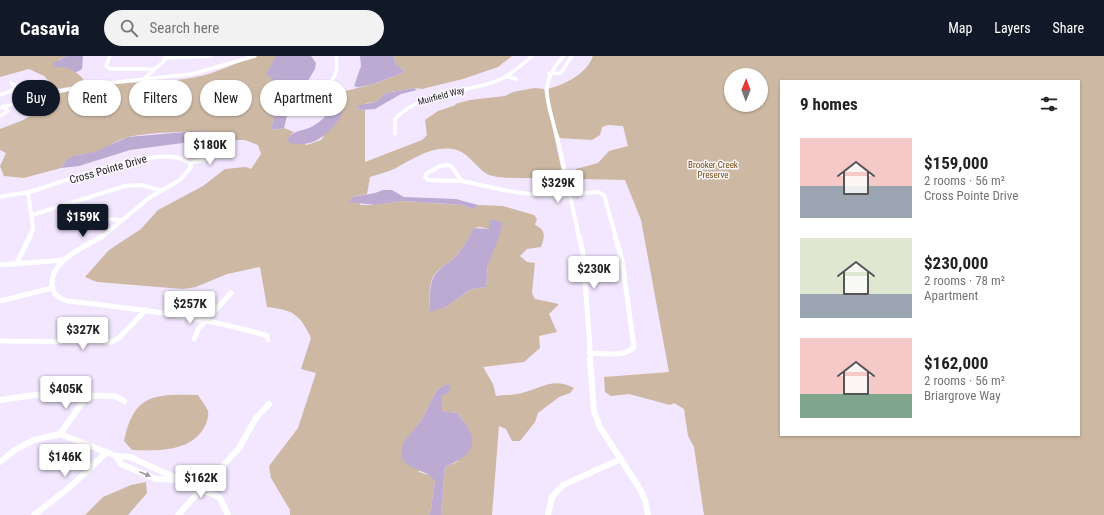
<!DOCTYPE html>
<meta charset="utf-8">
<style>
:root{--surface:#fff;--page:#f2f2f2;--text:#222;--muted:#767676;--accent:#111827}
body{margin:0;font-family:"Roboto Condensed",sans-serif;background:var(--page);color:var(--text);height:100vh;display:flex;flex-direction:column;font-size:15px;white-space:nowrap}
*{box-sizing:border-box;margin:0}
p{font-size:13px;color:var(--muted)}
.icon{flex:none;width:22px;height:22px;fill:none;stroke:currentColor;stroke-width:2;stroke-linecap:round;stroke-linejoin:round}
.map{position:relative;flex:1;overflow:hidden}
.sheet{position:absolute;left:780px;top:24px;width:300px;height:356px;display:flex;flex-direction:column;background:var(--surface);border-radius:0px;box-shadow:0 1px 3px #0004}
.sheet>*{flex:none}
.banner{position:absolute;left:12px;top:24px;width:380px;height:36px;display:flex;gap:8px}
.needle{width:26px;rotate:1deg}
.fabs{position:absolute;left:724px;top:12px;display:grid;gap:8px}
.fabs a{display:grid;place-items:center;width:44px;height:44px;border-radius:50%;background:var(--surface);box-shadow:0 1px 3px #0004;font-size:20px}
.price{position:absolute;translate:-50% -34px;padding:0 9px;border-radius:4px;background:#fff;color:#222;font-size:13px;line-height:26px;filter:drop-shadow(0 1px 2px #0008)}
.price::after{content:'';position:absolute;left:50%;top:24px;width:12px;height:9px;margin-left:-6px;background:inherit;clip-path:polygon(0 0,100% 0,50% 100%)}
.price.current{background:var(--accent);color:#fff}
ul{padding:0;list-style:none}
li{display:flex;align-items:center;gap:12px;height:100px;padding:0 20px}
li span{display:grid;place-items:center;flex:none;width:112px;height:80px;border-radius:0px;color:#555}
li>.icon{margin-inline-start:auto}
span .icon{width:48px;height:48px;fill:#fffc;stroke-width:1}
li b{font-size:17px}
h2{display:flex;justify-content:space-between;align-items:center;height:48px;padding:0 20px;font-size:17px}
.tag{padding:0 14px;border-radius:18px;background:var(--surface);box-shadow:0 1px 3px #0004;font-size:14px;line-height:36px}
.tag.current{background:var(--accent);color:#fff}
header{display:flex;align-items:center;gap:24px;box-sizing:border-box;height:56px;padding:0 20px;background:var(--accent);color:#fff}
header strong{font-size:19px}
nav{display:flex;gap:22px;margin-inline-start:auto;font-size:14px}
.search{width:280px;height:36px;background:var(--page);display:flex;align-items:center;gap:10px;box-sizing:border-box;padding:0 14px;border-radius:22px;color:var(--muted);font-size:15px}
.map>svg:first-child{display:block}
.green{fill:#cdb8a3;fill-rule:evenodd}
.water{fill:#bcaad3}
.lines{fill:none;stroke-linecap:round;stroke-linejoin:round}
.minor-far3{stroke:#fff;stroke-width:3.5}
.minor-far2{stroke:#fff;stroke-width:4}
.minor-far1{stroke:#fff;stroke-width:5}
.minor{stroke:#fff;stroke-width:6}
.oneway{fill:#99989b}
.labels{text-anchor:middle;stroke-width:3;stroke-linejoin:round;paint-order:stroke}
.far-street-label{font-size:9px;fill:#1d1921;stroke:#fbf9fd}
.far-park-label{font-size:9px;fill:#73470c;stroke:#fbf9fd}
.street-label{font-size:11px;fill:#1d1921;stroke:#fbf9fd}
</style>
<header>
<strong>Casavia</strong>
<div class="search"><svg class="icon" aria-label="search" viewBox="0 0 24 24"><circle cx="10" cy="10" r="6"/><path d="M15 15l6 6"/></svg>Search here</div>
<nav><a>Map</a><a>Layers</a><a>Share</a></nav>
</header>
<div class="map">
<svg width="1104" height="459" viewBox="0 0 1104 459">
<rect width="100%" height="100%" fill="#f2e7ff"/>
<path class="green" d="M0,0H67L58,4C66,12 80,16 84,25L75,30L57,33L44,20L29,13L0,21Z
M257,0H276L274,7L268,14L275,25L282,30L271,74L284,72L294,76L288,82L307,89L321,84L343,52L331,54L335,50V41L346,35L373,28L405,16L396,8L393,0H512L498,11L463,23L422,33L414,32L386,37L376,46L367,47L357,52L360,54H365V106L422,84L427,79L425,64L438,55L456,49L455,48L470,44L505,40L513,36L534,32L544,33L564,125L558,127L559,131L554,133L543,132L544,122C531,122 499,123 489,119C475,112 469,95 452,93C431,90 413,103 396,112C388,116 378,118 370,121L367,138L352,141L361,149H374L403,145L461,149L474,153L478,149L503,150L534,159L537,163L535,169C546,174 545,180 541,191L527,193L520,200L527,206L535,207L532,237L535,243L559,248L549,258L557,276L539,280L540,292L524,306L483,311L493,328L496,340C505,339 514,339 522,337C542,332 553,321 574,332L570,337L559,341L538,357L535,366L520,385H512L506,373L499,370L492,459H441L445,411L457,406L463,364L457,357L442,355V340L450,329H444L436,335L422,363L415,372L419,416L432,420L435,425L430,459H290V454L271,422L269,410L298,372L316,317L301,313L311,282C300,258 293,254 267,251L260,211L227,218L196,231L183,233L97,226L85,221L109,194L141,173L158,154L203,130L225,113L246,111L251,113L261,98L258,89L245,84H205L210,76C189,75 149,76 128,81C116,84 106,93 95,96C80,100 68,97 61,112L24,122L4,120L0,110L6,97L0,94V73L21,65L40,55L39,48C64,23 160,29 196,21C218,17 236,6 257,0ZM502,169L488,209L486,231L471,233L446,251L429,255C431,244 427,231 434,219C439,212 449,207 455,201C463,193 469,182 473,172L480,171L489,173Z
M593,0H1104V459H704L694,391L688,380L684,353L674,347L670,349L629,338L611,340L605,336L604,321L669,316L641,164L625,124L580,123L571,120L576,113L598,107L609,95L628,90L623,70L608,69L602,71L600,79L592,84L558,82L547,33C564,29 587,18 593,0ZM731,19H761V49H731ZM781,25H1079V379H781Z
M198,339C201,344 206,350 208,355C209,360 207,366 205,370C192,396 157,395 132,394L124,385C134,337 155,338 198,339Z
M146,426L147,437L128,459H85L103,441L131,429Z"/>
<path class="water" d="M67,0H83L82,13C75,18 74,16 68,12C64,11 57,11 53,11V7Z
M276,0H311L316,7L315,13L303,33L291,44L284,72L271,74L282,30L266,18Z
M360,0H393L396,8L405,16L373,28L355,32L358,31L354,30L361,10Z
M414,32L417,34L401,38L375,53L360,54L357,52L359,49L376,46L386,37Z
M343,52C342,61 336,67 331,73C318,86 307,91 289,87L288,82C298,72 303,76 313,70C327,62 326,55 343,52Z
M196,75L210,76L205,84L130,94L79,110L61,112L66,104L73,100L94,96L128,81Z
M383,134H392L404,141L456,143L478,149L474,153L461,149L449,148L403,145L375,149L349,146L352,141L375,137Z
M491,163L503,167L499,181L488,209L486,231L471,233L446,251L429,256C431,244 428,231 434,220C439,212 449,207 455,201C463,193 469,182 473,172L489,173V166Z
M444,329H451L449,336L442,340V355L457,357C481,385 477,397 445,411L441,459H430L435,425C428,414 412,416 401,402L403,387L422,363L436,335Z"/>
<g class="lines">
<path class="minor-far3" d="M110,0L106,10L111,13H154
M166,2L211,0
M549,18L561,17L572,0
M506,20L516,23
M144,23L164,5L165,0
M0,39L18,32L11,27
M0,52L43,39L89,29L192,18L255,0
M298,59C304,56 332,26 335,19C338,13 337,6 336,0
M0,60L8,55L3,50
M395,78V63C420,36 461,37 494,26C509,21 520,10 532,0
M557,81C549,47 536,28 564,0"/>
<path class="minor-far2" d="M557,80L579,181
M190,107L226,98
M448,109L451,110L462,125L428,124L425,121L426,118L440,110Z
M462,125C497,133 534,142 570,139
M28,136L33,172L30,181
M569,138L598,136L604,139L616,181
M0,141C12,138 24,138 36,134C68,124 148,93 179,102C183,103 186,105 190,107L191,111L180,124L149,142L102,181
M32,159L125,130L141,129L160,134
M108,163L122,164"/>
<path class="minor-far1" d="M103,180C86,190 50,204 52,229C53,239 59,242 68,245C135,253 203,260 267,280L268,284
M579,180L583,197L591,305
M17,207L30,180
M0,209L64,204
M0,245L52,232
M194,283L199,272L231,237
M0,285L111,286L119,282L146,254
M589,297C603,297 624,302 634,291L622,204L615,180"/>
<path class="minor" d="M590,304L594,355L600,371L640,433L645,444L648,459
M0,344L35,339L115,340L124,345
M60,378L87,340
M116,400L121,408L156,423L178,424
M0,406L15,394L34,384L60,378L116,400L130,401L220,442L228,459
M34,459L70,431L107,396
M178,459L239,392L256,362L269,348
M548,459L552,441L563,429L621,403"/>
</g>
<defs><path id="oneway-solid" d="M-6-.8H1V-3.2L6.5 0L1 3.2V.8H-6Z"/></defs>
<use class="oneway" href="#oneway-solid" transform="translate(145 418) rotate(23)"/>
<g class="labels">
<g class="far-street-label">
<text transform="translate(441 40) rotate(-15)" y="3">Muirfield Way</text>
</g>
<g class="far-park-label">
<text x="713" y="112">Brooker Creek<tspan x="713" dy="10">Preserve</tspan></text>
</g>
<g class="street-label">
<text transform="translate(108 113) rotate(-16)" y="4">Cross Pointe Drive</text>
</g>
</g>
</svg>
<div class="fabs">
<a><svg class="needle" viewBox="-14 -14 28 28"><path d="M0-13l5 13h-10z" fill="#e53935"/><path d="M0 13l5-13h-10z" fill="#767676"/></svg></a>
</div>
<b class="price" style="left:210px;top:110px">$180K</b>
<b class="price" style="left:558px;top:148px">$329K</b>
<b class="price current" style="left:83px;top:182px">$159K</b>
<b class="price" style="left:594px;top:234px">$230K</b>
<b class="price" style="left:190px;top:269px">$257K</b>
<b class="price" style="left:83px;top:295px">$327K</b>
<b class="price" style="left:66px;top:354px">$405K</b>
<b class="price" style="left:65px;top:422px">$146K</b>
<b class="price" style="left:201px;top:443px">$162K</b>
<div class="banner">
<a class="tag current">Buy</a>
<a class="tag">Rent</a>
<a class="tag">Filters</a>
<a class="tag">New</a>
<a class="tag">Apartment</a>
</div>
<section class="sheet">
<h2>9 homes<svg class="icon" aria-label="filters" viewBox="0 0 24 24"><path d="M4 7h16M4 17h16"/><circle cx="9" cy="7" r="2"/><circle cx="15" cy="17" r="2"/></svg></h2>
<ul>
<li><span style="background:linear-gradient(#f6c9c9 60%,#9aa5b1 0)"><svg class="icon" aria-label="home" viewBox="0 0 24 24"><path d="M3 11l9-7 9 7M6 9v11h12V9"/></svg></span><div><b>$159,000</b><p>2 rooms · 56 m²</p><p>Cross Pointe Drive</p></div></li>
<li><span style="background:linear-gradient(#dfe7d0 70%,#9aa5b1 0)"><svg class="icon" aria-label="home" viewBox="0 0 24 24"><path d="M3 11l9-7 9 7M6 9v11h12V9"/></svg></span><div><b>$230,000</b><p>2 rooms · 78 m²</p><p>Apartment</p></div></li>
<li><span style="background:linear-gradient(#f6c9c9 70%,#7fa58c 0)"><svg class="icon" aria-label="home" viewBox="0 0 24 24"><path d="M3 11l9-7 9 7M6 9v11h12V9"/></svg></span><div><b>$162,000</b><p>2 rooms · 56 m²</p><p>Briargrove Way</p></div></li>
</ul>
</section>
</div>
